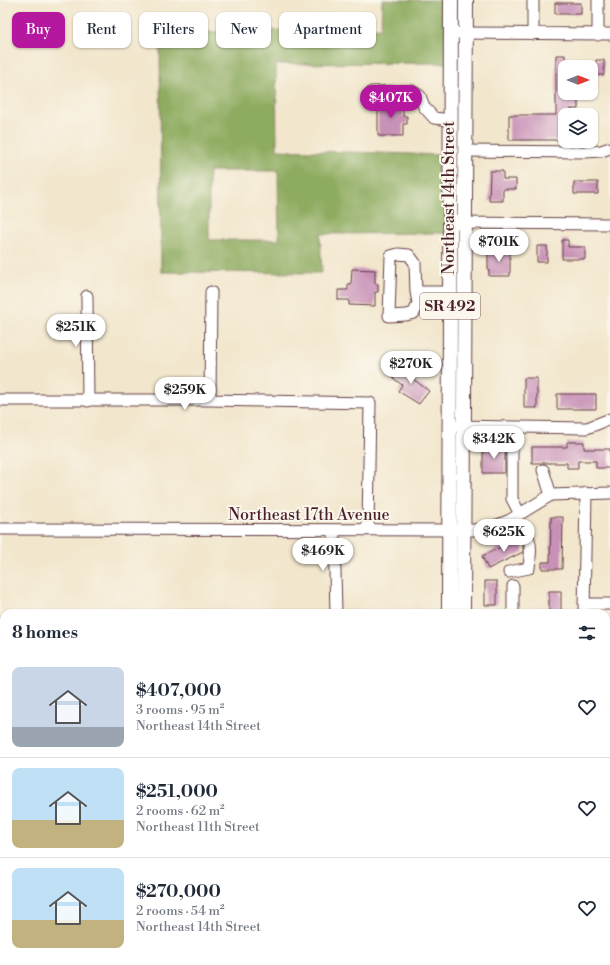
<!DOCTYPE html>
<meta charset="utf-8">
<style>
:root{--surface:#fff;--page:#f2f2f3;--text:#1f2937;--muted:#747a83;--line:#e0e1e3;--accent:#b5179e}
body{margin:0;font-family:"Libre Bodoni",serif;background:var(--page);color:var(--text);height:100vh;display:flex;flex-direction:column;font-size:15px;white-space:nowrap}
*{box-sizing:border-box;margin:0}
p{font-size:13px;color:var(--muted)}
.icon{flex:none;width:22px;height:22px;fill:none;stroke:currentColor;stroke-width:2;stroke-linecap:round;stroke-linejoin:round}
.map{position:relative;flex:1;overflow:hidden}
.side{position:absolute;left:0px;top:609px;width:610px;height:356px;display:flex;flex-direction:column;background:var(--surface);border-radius:12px 12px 0 0;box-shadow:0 1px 3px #0004}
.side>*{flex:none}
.banner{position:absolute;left:12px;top:12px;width:400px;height:36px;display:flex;gap:8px}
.needle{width:26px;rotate:90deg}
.fabs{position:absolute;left:558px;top:60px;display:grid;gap:8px}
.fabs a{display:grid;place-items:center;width:40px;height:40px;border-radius:8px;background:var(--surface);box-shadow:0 1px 3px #0004;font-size:20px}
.price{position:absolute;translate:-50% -34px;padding:0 9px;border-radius:14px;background:#fff;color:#222;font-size:13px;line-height:26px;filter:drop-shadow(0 1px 2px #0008)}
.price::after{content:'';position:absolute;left:50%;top:24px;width:12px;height:9px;margin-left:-6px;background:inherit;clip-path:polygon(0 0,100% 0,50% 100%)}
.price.current{background:var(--accent);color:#fff}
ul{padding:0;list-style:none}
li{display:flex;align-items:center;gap:12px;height:100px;padding:0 12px}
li+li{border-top:1px solid var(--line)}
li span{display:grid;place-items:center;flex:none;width:112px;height:80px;border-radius:8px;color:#555}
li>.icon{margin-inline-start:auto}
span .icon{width:48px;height:48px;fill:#fffc;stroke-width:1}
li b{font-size:17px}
h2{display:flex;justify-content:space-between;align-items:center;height:48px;padding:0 12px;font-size:17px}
.pill{padding:0 14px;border-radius:8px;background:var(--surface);box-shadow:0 1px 3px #0004;font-size:14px;line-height:36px}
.pill.current{background:var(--accent);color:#fff}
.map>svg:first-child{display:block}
.forest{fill:#8eac60;stroke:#6c6646;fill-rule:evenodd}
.building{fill:#c891b7}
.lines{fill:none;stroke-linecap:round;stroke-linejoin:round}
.minor-casing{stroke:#633d43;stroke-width:13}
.major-casing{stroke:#633d43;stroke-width:16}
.minor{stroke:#fff;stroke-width:11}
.major{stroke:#fff;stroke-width:14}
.labels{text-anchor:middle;stroke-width:4;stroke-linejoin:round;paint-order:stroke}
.shield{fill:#fbf7ec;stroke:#7f6065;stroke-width:1}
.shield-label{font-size:15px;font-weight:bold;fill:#4a1f2b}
.street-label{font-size:16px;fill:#4a1f2b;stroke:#fbf7ec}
</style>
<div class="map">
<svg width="610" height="965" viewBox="0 0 610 965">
<rect width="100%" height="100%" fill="#fbf7ec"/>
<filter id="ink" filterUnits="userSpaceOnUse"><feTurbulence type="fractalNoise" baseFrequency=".025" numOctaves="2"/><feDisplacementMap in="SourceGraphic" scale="8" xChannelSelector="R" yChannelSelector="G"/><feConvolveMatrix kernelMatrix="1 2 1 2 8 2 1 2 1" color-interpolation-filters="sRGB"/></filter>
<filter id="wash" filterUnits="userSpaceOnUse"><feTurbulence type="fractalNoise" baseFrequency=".012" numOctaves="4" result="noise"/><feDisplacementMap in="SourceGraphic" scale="16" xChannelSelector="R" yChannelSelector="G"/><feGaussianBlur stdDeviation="0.9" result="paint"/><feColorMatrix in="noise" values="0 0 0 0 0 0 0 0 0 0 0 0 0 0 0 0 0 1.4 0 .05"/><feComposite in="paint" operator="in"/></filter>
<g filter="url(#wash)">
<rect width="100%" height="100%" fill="#f2e6cc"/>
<path class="forest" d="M382,0H447L446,63L276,64L277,150L446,155V233L320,234L322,273L161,272L160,33L381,28ZM209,171H278L279,240H209Z"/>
<g id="blocks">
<path class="building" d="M555,3H581V14H555Z
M556,55H565V61H578V67H565V93H578V109H571V115H565V140H509V115H556Z
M596,60H604V75H596Z
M378,102H403V116H407V124H403V136H378Z
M490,171H503V179H516V189H503V201H489Z
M574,182H598V194H574Z
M562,240H568V247H585V259H562Z
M537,246H547V262H537Z
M489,250H510V276H489V270H488V255H489Z
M352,269L375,270V284H378V292H375V306L349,305V300H338V290H348V284H351Z
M411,365L419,371L413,379L429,391L419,404L398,391L402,385L393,378L401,368L406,371Z
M524,378H537V408H524Z
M557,394H596V409H557Z
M567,442H584V449H610V468H596V461H578V468H567V463H532V447H567Z
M483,446H505V473H483Z
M551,517H563L562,569H542V562H550Z
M520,538L523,542V552L488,569L482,556Z
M485,581H497V605H485Z
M549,591H561V613H549Z"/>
</g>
</g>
<g filter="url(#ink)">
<use href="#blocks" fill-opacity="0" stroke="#633d43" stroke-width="1"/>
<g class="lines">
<defs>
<path id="minor" d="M533,0V34
M458,33L610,34
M598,35V0
M372,92L412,91L420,96L424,107L434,118L451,120
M465,151L586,152L601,151L610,148
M457,223L610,224
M416,292L415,263L409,255L398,254L391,256L389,316L406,315L414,313L418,303L416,292H450
M87,296L88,401
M0,400H210L370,403L368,529
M210,400L211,292
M456,426L587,428L610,419
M512,427V499L520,514
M543,470L551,495
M0,529L473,530L490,528L510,520L551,495L610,493
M334,530L336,613
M509,572L529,568C532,540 532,539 513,518
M513,586V613
M584,604H610
M584,613L586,493
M0,657H4
M606,714H610
M606,805L610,810
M606,859L610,858
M0,956H4
M356,961V965
M394,961V965
M491,965V961"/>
<path id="major" d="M449,613L451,0
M463,613L466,0
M447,965V961
M461,965V961"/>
</defs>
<use href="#minor" class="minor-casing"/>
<use href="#major" class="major-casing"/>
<use href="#minor" class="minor"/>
<use href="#major" class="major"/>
</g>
</g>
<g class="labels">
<rect class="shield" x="420" y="293" width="60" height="26" rx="3"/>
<g class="shield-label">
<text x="450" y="311">SR 492</text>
</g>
<g class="street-label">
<text transform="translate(448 198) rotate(-90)" y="6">Northeast 14th Street</text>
<text x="309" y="520">Northeast 17th Avenue</text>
</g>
</g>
</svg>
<div class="fabs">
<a><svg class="needle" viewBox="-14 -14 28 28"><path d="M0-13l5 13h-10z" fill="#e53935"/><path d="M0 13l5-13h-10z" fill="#747a83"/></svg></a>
<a><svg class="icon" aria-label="layers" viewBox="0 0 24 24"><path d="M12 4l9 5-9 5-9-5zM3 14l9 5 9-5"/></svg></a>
</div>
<b class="price current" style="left:391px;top:119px">$407K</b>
<b class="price" style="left:499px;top:263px">$701K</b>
<b class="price" style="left:76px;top:348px">$251K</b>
<b class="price" style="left:411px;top:385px">$270K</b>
<b class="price" style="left:185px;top:411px">$259K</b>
<b class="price" style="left:494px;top:460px">$342K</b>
<b class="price" style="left:504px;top:553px">$625K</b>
<b class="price" style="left:323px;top:572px">$469K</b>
<div class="banner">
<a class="pill current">Buy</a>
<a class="pill">Rent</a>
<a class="pill">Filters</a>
<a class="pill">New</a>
<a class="pill">Apartment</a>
</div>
<section class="side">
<h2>8 homes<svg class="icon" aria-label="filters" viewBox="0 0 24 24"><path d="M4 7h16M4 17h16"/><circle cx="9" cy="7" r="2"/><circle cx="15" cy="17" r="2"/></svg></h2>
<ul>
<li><span style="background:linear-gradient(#c9d6e8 75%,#9aa5b1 0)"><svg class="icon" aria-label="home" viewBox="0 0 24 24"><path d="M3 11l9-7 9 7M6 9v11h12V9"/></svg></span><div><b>$407,000</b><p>3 rooms · 95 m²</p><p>Northeast 14th Street</p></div><svg class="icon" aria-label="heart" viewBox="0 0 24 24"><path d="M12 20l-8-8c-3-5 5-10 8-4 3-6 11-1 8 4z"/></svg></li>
<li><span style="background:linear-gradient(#bfe0f5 65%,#c2b280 0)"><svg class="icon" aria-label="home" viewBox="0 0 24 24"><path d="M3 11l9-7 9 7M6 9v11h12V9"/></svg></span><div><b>$251,000</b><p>2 rooms · 62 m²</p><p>Northeast 11th Street</p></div><svg class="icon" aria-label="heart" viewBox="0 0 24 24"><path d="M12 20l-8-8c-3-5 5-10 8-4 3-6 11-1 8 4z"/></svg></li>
<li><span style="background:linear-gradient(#bfe0f5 65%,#c2b280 0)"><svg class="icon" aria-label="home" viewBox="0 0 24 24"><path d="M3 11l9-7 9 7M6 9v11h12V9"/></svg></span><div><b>$270,000</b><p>2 rooms · 54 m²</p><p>Northeast 14th Street</p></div><svg class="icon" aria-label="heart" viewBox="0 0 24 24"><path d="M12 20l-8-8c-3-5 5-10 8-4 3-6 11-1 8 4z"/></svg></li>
</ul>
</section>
</div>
